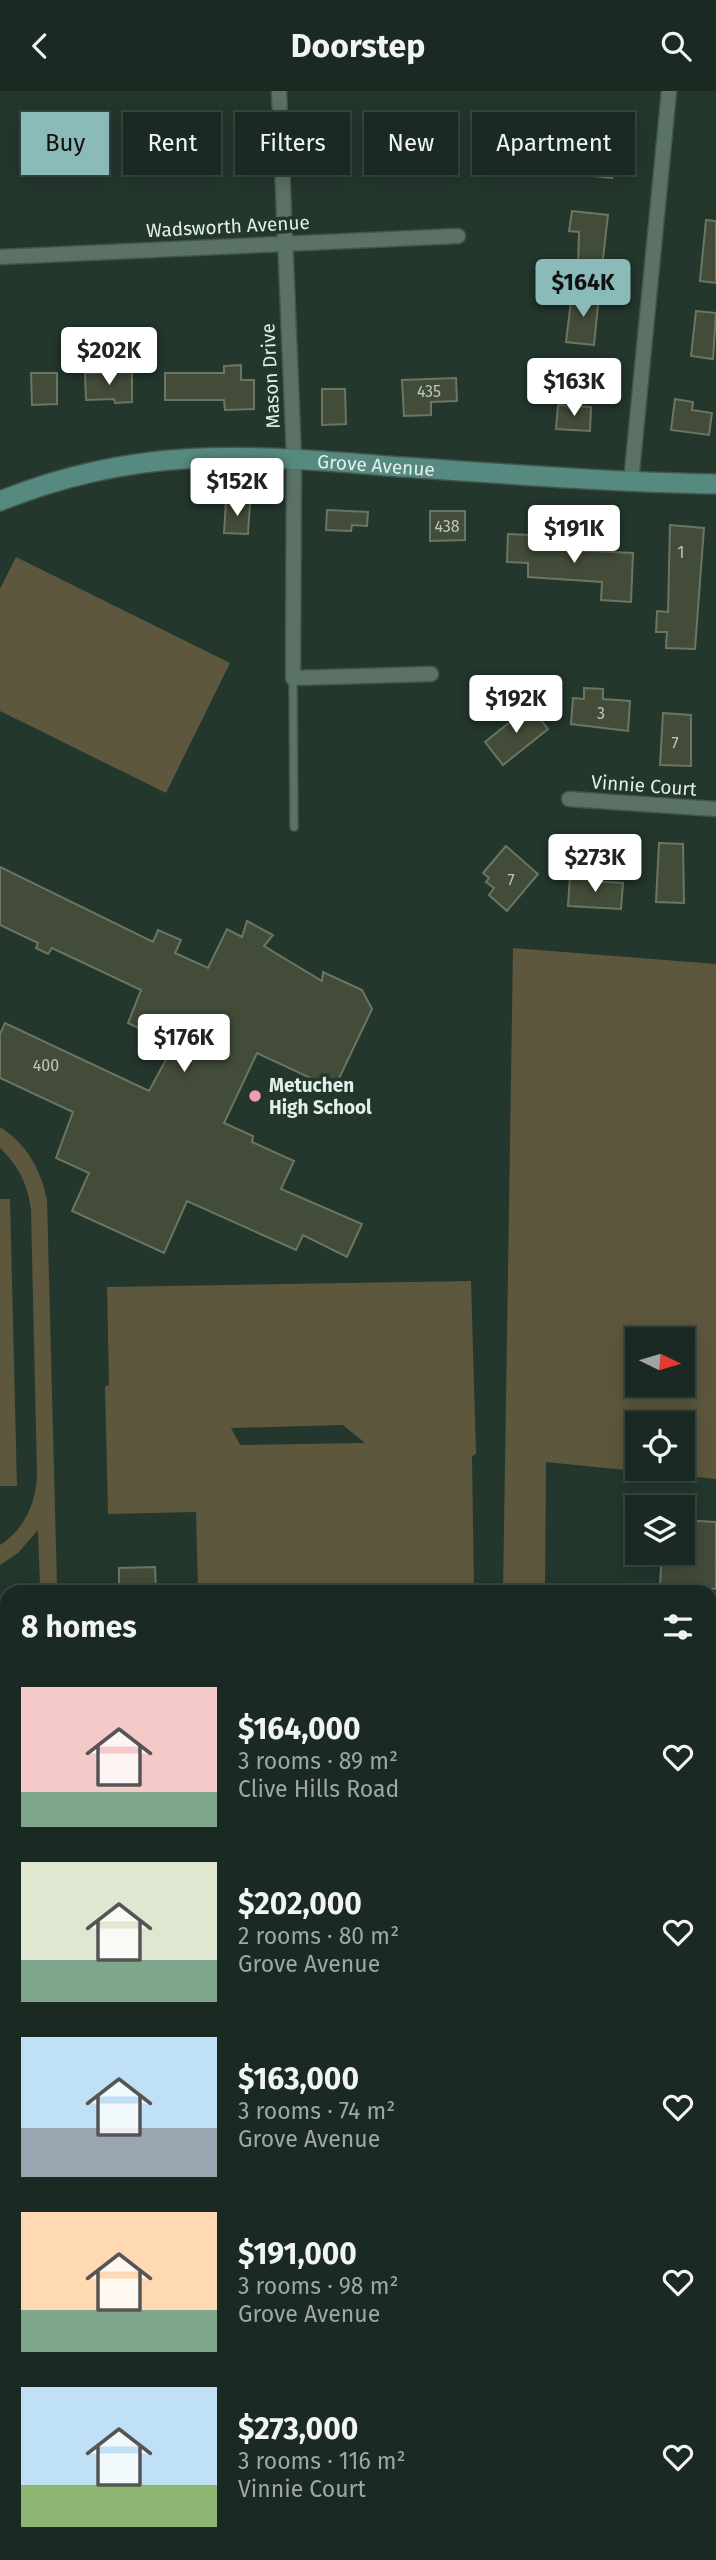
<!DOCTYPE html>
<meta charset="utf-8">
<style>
:root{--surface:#1a2922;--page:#23312a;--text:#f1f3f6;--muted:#9fa6a5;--line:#384540;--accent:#8bbbb9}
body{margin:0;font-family:"Fira Sans",sans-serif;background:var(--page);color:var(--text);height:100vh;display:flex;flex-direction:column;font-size:26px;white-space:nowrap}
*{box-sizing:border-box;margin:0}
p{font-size:23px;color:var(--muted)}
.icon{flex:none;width:38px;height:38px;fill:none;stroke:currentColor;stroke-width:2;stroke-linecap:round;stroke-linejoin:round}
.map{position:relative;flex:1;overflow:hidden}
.drawer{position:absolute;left:0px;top:1494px;width:718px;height:975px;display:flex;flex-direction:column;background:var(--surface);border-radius:21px 21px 0 0;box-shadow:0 4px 18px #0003,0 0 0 2px var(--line)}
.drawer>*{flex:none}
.guide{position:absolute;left:21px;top:21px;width:676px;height:63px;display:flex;gap:14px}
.needle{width:46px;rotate:95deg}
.controls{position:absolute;left:625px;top:1236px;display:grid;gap:14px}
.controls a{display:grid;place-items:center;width:70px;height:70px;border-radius:0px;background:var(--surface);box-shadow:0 4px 18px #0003,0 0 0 2px var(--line);font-size:35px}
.price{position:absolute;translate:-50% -60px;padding:0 16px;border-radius:7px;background:#fff;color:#222;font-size:23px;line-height:46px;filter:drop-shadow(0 2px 4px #0008)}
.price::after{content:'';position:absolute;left:50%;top:42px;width:21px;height:16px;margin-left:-10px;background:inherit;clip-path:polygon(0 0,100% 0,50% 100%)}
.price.active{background:var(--accent);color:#111}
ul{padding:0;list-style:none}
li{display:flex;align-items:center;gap:21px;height:175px;padding:0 21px}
li span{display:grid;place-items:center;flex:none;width:196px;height:140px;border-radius:0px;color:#555}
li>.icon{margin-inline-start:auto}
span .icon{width:84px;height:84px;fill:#fffc;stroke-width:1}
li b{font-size:30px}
h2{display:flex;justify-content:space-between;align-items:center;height:84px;padding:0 21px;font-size:30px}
.chip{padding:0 24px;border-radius:0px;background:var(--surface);box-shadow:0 4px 18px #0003,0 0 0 2px var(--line);font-size:24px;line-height:63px}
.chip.active{background:var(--accent);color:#111}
header{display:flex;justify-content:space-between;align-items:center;height:91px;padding:0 21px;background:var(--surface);font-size:32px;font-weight:700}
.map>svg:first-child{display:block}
.green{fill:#5c573d;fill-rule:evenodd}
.building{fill:#424c39;stroke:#6b7662;stroke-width:2}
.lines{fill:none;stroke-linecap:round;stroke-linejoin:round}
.lane-casing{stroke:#43554c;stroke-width:10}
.street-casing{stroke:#43554c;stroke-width:17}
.secondary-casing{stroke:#43554c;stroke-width:22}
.lane{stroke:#5b7266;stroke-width:7}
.street{stroke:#5b7266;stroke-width:14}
.secondary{stroke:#568980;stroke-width:19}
.poi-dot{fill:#f19ab1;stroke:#23372d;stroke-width:2.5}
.labels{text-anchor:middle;stroke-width:7;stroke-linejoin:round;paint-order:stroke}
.number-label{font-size:16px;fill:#bbc7bd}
.street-label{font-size:19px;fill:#e3f0e9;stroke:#23372d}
.poi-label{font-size:19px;font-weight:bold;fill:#e3f0e9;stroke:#23372d;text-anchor:start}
</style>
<header><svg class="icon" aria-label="back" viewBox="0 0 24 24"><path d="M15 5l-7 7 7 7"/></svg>Doorstep<svg class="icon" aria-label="search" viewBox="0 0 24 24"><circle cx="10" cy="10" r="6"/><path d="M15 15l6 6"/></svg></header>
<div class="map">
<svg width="716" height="2469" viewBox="0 0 716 2469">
<rect width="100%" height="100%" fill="#23372d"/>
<path class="green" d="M16,466L230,572L166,702L0,620V498Z
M513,857L716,873V1388L546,1371L545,1501H503ZM637,1248H682V1293H637ZM637,1332H682V1377H637Z
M0,1036C27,1053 41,1079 47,1109L57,1494H40L38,1439L18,1462L0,1474V1454C25,1438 36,1412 37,1383L31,1119C28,1094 19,1075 0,1057Z
M0,1108H10L17,1395H0Z
M471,1190L476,1363L472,1365L474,1501H198L196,1421L108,1423L105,1295L109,1294L107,1196ZM343,1334L365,1352L240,1354L231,1337Z"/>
<path class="building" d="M586,36L616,39L612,87L572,83L574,68L583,69Z
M572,120L608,124L602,176L578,173L579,141L569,140Z
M706,129L716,130V192L700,190Z
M572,202L599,205L594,254L566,251Z
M696,220L716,222L713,268L691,265Z
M241,274V289H254V318L225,319L224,309H165V282H224V275Z
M132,281V311L115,312L114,308L86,309L85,282Z
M31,282H57V313L32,314Z
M456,287L457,310L431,311V324L404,325L402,289Z
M322,298H345L346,333L322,334Z
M675,308L693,311L692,319L712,322L709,344L671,339Z
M558,314L591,316L590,340L556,338Z
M226,410L250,412L248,443L224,442Z
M327,419L368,421L367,435L352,434L351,440L326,439Z
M430,420H465V449L430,450Z
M670,434L704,437L695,558L666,557L667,541H656L657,520L668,521Z
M508,443L554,445V458L633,462L631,511L601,509L602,491L528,486V472L507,471Z
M584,597L603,598V608L630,610L628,640L571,633L573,607L584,608Z
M530,615L548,638L503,674L485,651Z
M663,622L691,624V675L660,674Z
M659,752L683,753L684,812L656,811Z
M506,755L538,783L507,820L489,804L494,797L486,791L489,787L483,782Z
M0,776L153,851L158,839L181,849L175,862L208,877L227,838L242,846L247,830L273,844L264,855L322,890L323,881L362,899L372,918L334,998L257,962L224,1032L253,1045L252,1051L294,1070L281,1098L362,1133L347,1166L303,1144L296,1159L187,1110L164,1162L72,1120L89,1082L56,1067L73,1021L0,987V943L5,932L149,1000L174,954L128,932L141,899L52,857L48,863L36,857L38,852L0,834Z
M570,785L590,786L589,790L623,792L621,818L568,815Z
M682,1429L716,1431V1498L660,1494L662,1461H682Z
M155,1476L156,1502H119V1477Z"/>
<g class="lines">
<defs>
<path id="lane" d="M293,587L294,736
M710,1528H716
M710,1819L716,1806
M710,1995L716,2012
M0,2191L7,2186
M0,2242L7,2237
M710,2386H716
M335,2462L340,2469
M509,2462L514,2469
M571,2462V2469
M298,2469L308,2462
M413,2469L420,2462
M442,2469L461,2462"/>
<path id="street" d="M279,0L294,366L293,587L431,583
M0,166L458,145
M631,391L669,0
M569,708L716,718
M0,1555H7
M0,1748H7
M0,2089L7,2079"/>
<g id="secondary">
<path id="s1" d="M0,410C143,352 255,365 403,376C507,383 611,391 716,393"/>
<path d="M0,2098L7,2107"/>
<path d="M281,2462L287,2469"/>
</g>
</defs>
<use href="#lane" class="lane-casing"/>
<use href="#street" class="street-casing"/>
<use href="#secondary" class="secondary-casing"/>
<use href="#lane" class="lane"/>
<use href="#street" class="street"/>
<use href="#secondary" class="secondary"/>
</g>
<circle class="poi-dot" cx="255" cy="1005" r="7"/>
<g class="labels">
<g class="number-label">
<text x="429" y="306">435</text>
<text x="447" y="441">438</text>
<text x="681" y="467">1</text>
<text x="601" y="628">3</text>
<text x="675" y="658">7</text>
<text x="511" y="795">7</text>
<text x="46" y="980">400</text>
</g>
<g class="street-label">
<text transform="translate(228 135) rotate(-3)" y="7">Wadsworth Avenue</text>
<text transform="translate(270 285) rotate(-93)" y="7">Mason Drive</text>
<text dy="7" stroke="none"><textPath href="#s1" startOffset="382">Grove Avenue</textPath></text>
<text transform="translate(644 694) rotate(4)" y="7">Vinnie Court</text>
</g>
<g class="poi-label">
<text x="269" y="1001">Metuchen<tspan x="269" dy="22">High School</tspan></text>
</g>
</g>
</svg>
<div class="controls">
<a><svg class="needle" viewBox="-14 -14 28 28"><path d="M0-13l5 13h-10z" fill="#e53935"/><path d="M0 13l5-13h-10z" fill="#9fa6a5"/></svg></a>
<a><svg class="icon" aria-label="locate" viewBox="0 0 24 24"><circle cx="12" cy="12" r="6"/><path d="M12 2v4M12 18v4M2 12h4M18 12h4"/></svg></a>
<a><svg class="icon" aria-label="layers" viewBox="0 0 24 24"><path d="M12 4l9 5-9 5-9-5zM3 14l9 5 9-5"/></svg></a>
</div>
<b class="price active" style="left:583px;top:228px">$164K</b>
<b class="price" style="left:109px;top:296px">$202K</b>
<b class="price" style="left:574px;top:327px">$163K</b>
<b class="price" style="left:237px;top:427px">$152K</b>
<b class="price" style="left:574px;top:474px">$191K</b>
<b class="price" style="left:516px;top:644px">$192K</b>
<b class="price" style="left:595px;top:803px">$273K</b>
<b class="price" style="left:184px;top:983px">$176K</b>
<div class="guide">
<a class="chip active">Buy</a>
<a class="chip">Rent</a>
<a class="chip">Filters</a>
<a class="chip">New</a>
<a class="chip">Apartment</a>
</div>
<section class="drawer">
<h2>8 homes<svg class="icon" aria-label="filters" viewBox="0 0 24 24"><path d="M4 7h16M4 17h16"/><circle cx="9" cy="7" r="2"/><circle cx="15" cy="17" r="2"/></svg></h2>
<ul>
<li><span style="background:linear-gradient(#f6c9c9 75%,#7fa58c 0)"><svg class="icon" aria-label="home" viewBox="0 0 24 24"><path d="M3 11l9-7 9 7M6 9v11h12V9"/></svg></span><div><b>$164,000</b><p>3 rooms · 89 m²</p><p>Clive Hills Road</p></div><svg class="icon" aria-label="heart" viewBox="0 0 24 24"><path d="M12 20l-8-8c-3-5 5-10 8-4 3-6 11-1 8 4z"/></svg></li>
<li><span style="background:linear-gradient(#dfe7d0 70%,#7fa58c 0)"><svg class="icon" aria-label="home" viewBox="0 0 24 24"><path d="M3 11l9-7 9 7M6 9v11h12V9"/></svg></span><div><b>$202,000</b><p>2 rooms · 80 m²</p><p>Grove Avenue</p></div><svg class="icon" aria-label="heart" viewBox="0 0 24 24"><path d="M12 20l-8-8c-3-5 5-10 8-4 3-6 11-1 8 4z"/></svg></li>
<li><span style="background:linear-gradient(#bfe0f5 65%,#9aa5b1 0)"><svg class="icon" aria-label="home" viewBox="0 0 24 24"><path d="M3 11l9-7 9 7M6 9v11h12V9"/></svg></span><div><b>$163,000</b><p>3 rooms · 74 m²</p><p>Grove Avenue</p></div><svg class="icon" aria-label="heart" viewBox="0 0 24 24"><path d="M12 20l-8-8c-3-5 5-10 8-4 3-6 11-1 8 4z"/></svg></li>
<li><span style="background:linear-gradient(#ffd9b3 70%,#7fa58c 0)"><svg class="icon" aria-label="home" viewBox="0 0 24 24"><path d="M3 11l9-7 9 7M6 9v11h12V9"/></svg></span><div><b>$191,000</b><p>3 rooms · 98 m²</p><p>Grove Avenue</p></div><svg class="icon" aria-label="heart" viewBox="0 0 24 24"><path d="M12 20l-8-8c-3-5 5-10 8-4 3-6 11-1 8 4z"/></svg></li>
<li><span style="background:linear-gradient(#bfe0f5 70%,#8fb573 0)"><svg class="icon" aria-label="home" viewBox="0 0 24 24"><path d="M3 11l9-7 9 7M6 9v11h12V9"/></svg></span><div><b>$273,000</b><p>3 rooms · 116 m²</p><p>Vinnie Court</p></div><svg class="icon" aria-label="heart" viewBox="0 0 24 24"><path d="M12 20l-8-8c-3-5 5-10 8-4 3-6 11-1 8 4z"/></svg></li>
</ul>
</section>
</div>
